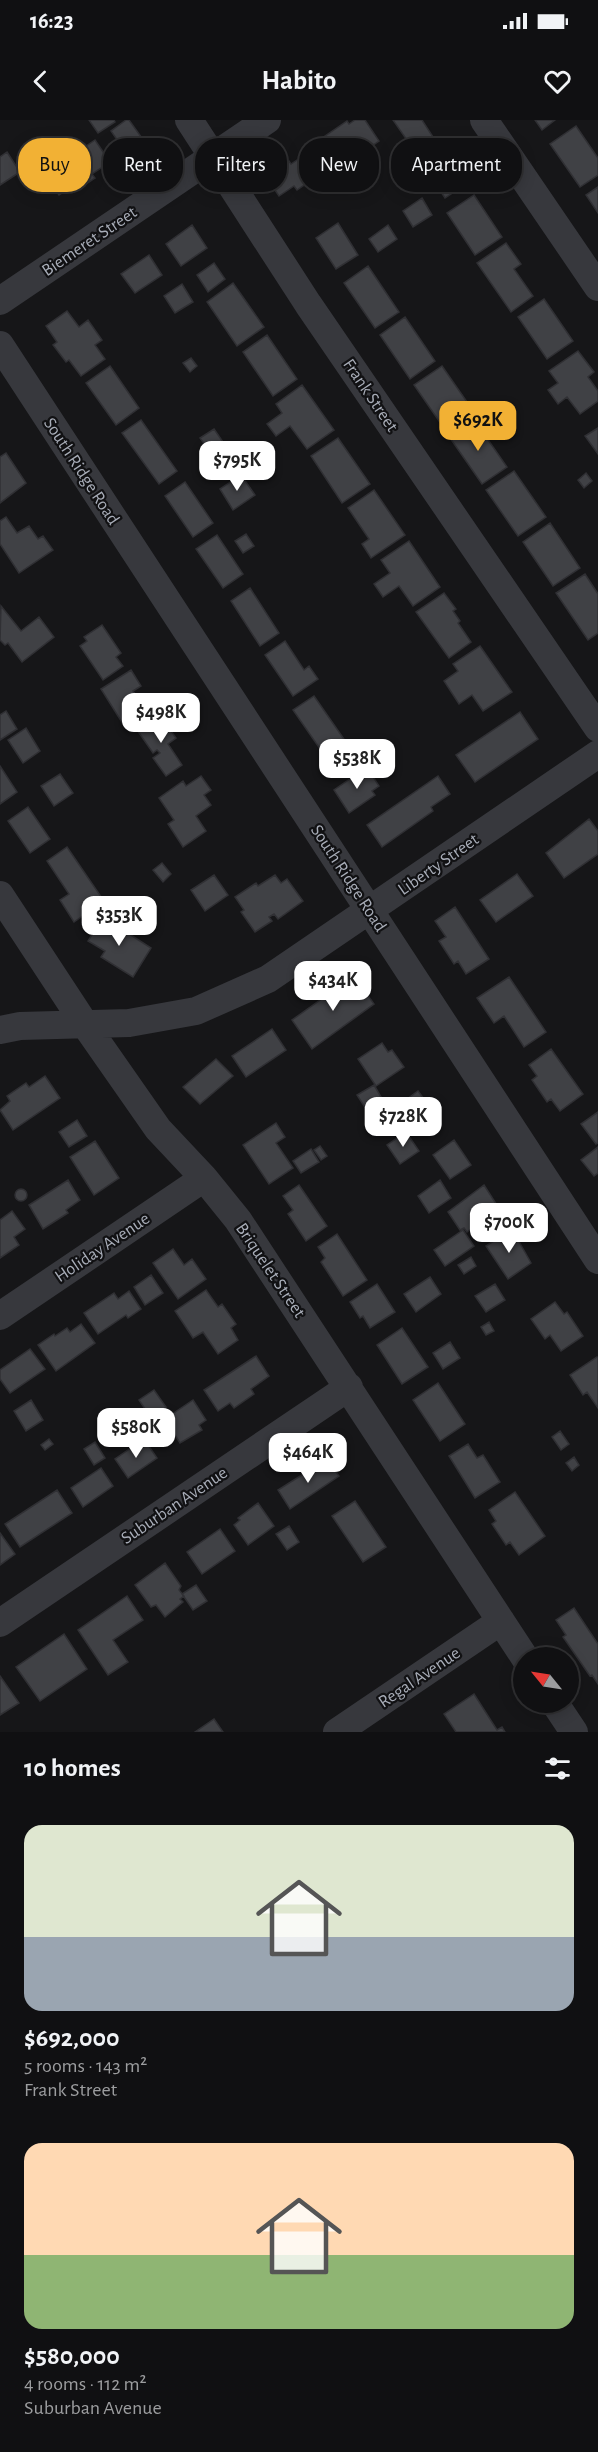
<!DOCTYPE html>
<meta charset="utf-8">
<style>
:root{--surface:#101012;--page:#19191b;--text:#f1f3f6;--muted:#9c9d9f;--line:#303032;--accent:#f2b134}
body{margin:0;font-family:"Alegreya Sans",sans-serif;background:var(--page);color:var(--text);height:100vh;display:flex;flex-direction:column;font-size:22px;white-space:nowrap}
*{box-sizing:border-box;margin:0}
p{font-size:20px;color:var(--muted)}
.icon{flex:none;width:33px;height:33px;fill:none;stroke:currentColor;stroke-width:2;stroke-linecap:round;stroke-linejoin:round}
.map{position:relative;height:1612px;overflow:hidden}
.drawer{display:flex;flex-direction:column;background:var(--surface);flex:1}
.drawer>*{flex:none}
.guide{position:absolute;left:18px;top:18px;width:562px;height:54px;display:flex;gap:12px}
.needle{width:39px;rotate:300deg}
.controls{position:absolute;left:513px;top:1527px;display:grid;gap:12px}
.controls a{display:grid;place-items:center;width:66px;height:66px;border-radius:50%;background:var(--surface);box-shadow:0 3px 15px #0003,0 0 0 2px var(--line);font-size:30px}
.price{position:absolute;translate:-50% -51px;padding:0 14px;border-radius:12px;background:#fff;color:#222;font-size:20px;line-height:39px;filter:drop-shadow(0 2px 3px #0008)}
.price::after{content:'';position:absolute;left:50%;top:36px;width:18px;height:14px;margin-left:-9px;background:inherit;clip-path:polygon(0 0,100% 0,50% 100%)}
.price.active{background:var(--accent);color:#111}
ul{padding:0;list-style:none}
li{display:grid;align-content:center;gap:12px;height:318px;padding:0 24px}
li span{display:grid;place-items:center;height:186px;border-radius:18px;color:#555}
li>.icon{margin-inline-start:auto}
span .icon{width:108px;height:108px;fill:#fffc;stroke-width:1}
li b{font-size:26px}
h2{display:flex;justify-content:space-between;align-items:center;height:72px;padding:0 24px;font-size:26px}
.chip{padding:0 21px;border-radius:24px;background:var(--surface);box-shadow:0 3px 15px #0003,0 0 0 2px var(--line);font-size:21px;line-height:54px}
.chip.active{background:var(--accent);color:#111}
.status{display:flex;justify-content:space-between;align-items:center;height:42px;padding:0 30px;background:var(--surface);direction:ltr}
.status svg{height:16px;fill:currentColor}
header{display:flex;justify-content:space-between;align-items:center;height:78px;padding:0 24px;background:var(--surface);font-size:27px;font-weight:600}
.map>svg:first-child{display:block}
.building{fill:#404145;stroke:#303034;stroke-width:1.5}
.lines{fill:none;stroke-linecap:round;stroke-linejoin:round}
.minor{stroke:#37383d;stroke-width:28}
.labels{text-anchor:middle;stroke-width:4.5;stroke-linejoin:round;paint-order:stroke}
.street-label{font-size:18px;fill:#a8adb8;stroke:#111113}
</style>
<div class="status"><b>16:23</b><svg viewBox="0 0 49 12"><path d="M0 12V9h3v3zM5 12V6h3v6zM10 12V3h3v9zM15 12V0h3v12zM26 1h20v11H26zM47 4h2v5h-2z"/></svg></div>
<header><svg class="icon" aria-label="back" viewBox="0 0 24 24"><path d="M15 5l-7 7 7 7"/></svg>Habito<svg class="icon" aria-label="heart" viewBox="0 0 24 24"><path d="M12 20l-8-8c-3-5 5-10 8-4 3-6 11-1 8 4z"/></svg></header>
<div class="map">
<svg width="598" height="1612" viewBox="0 0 598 1612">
<rect width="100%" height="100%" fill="#161618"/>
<path class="building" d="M89,0H114L115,2L98,13Z
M126,0H129L147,25L129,37L111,11Z
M355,0H365L379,21L366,30L359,21L354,25L365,41L350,52L338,35L328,42L315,23L347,1L349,4Z
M393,0H422L435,20L416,33Z
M535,0H555L542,10Z
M576,6L598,38V55L580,67L550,24Z
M95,20L110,42L92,54L95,58L74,72L71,67L59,75L45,54Z
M444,31L466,64L445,78L423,45Z
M7,32L20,52L0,65V37Z
M309,32L323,52L297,70L294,66L279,76L266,57L289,41L291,44Z
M598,67V93L586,75Z
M474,75L502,117L475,135L447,93Z
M422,78L432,95L413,107L403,91Z
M338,103L358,135L336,149L316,118Z
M192,105L207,128L181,146L166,124Z
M388,105L397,119L378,132L369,119Z
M506,123L521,144L514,149L533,176L511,192L477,143Z
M149,135L162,155L135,173L121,154Z
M214,143L225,159L208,172L197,155Z
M368,146L399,192L375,208L344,163Z
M233,163L264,207L237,226L207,182Z
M182,164L193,182L175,193L164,176Z
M544,179L573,221L547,239L518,197Z
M67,191L79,207L88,200L102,220L95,225L105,239L81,256L69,240L66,242L53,225L57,222L46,206Z
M405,197L435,241L410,259L380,215Z
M267,215L297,259L273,276L243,232Z
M578,231L594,252L588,257L598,271V281L580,294L567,277L558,284L548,270L558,263L549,251Z
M191,238L197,246L190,252L183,243Z
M110,246L139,288L116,305L86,263Z
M442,246L474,292L446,311L414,265Z
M302,265L334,310L307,329L290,306L276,316L267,304L282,293L276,284Z
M141,300L177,351L159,364L122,313Z
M475,301L507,347L482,364L450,318Z
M598,308V334L585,316Z
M214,309L223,322L210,332L200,318Z
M338,318L370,364L342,383L311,336Z
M6,333L26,363L0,383V337Z
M514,351L546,397L518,416L486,370Z
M586,353L592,361L584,368L578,360Z
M241,355L255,375L233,390L220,369Z
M185,362L213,403L193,417L165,376Z
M374,370L405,415L371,438L362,424L369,419L348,388Z
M6,397L17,413L29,406L38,419L43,416L53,430L19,453L0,424V401Z
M550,403L580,448L553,466L523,422Z
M246,414L254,426L243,433L235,421Z
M217,415L243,454L223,468L196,429Z
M409,421L440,467L413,486L399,466L383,477L374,464L390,453L381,440Z
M585,454L598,474V513L588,520L556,473Z
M250,468L279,513L260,526L231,481Z
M444,473L456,489L453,491L460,501L458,503L471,522L449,538L416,492Z
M1,486L21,511L39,497L54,517L22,542L8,523L5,525L0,520Z
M102,505L121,533L116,537L123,546L103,560L80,526L87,521L84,517Z
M285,521L304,550L309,546L318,559L293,576L265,535Z
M480,526L512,572L483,591L472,575L459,584L444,561L458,551L453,544Z
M131,550L141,566L133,571L146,589L123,604L101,569Z
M314,576L346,622L325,636L293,590Z
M6,591L17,609L0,620V595Z
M520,592L538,619L475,662L456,635Z
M159,594L176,618L168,624L182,645L166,656L153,638L160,633L157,630L153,633L137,610Z
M26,608L40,631L23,643L8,620Z
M0,646L17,672L0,684Z
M368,649L379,666L372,671L375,675L349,693L334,670L360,652L361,654Z
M60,654L73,673L54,686L41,666Z
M201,656L211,670L204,675L211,685L196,696L206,711L183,727L168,704L174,700L159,678L183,661L186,666Z
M438,656L450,674L431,687L433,691L382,727L367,705Z
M28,687L50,719L30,733L8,701Z
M589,699L598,711V734L564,758L546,733Z
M67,727L104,781L74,802L60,780L69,774L47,741Z
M162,743L171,754L163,762L153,750Z
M517,754L533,776L496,802L480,780Z
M214,755L228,775L205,791L191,770Z
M275,755L281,763L287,759L303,781L278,799L274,794L269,797L272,801L255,812L241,792L244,790L235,777L256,763L258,766Z
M455,787L489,839L466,854L458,841L454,844L439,821L446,817L435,801Z
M103,797L151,828L133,857L101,837L105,831L88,821Z
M354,856L374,884L312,929L292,900Z
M509,857L546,912L524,927L504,896L494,903L477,878Z
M272,909L286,930L246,957L232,936Z
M382,923L388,932L392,930L404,947L376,966L358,939Z
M551,929L583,974L560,991L551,979L547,982L532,960L537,956L529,945Z
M216,939L233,956L200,984L183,967Z
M45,956L60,978L13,1010L0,990L10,981L7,976L26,963L29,967Z
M374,965L384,982L368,992L357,975Z
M418,971L433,991L429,994L434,1000L416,1014L396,987Z
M598,992V1023L596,1024L581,1004Z
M77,1000L87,1016L69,1027L59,1012Z
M276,1003L285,1017L276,1023L293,1048L269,1064L243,1025Z
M406,1012L419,1031L400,1044L387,1025Z
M454,1020L471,1045L450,1059L433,1035Z
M95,1021L119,1058L94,1075L70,1037Z
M320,1026L327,1036L321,1040L314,1030Z
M598,1027V1053L594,1056L581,1040Z
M311,1029L319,1042L301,1053L293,1041Z
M68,1060L80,1080L66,1090L68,1093L43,1109L29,1085Z
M440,1060L451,1078L429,1093L418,1076Z
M299,1065L327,1106L306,1121L288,1094L293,1090L283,1076Z
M484,1065L502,1093L474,1113L471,1109L467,1112L464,1108L460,1110L448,1092Z
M15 1075a6 6 0 1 1 12 0a6 6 0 1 1-12 0Z
M12,1091L25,1109L14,1117L19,1125L0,1138V1100Z
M512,1109L531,1143L508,1159L486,1126Z
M463,1110L474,1126L445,1146L434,1130Z
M337,1114L367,1160L343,1176L321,1142L325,1138L318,1127Z
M173,1129L184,1145L192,1139L206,1159L178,1179L153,1143Z
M471,1137L476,1146L464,1154L458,1145Z
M151,1155L163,1173L145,1185L134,1167Z
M430,1157L441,1174L416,1192L404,1174Z
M377,1164L395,1192L370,1208L363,1196L360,1198L350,1182Z
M495,1164L505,1180L486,1192L475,1176Z
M206,1170L218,1187L222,1184L236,1204L231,1208L238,1220L218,1234L203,1212L193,1218L175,1191Z
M129,1171L141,1189L128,1198L126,1195L98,1214L84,1193L114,1173L118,1179Z
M555,1182L564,1194L567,1192L583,1216L561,1231L550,1215L545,1219L531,1199Z
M489,1202L494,1211L486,1215L481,1207Z
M81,1204L95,1223L56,1251L38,1225L54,1214L55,1216L67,1208L70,1212Z
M402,1208L428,1247L402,1264L377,1225Z
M450,1222L460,1238L443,1249L433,1233Z
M30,1229L45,1249L10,1273L0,1259V1250Z
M256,1236L269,1256L251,1269L254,1274L234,1288L230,1283L218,1291L204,1270Z
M597,1237L598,1238V1288L587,1272L583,1275L570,1255Z
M438,1263L465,1304L440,1321L413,1280Z
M154,1270L166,1287L151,1298L139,1280Z
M31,1280L43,1300L26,1311L14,1291Z
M193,1280L206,1300L199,1305L202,1310L180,1323L165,1299Z
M140,1292L151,1308L133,1320L122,1304Z
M560,1311L569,1324L561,1330L552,1317Z
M49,1319L53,1324L45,1330L41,1325Z
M144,1319L157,1338L128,1358L115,1339Z
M95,1322L105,1338L94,1345L84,1329Z
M468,1324L477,1338L483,1335L500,1362L475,1378L449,1336Z
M574,1337L579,1345L572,1351L566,1343Z
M327,1339L339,1356L290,1389L278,1370Z
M101,1348L113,1366L83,1387L71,1368Z
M57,1370L72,1393L20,1427L5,1404Z
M515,1372L545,1416L519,1435L510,1422L506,1425L492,1404L496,1401L489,1390Z
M355,1381L386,1427L363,1442L332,1396Z
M258,1383L274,1406L248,1425L234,1405L240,1400L238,1398Z
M289,1406L299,1422L287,1430L276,1414Z
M220,1409L235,1431L202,1454L187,1432Z
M0,1413L15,1434L0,1445Z
M165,1443L181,1466L179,1470L184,1476L180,1479L183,1482L165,1497L156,1485L151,1487L135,1465Z
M196,1465L207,1481L193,1490L182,1474Z
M127,1476L143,1500L113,1520L128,1542L108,1555L78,1510Z
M574,1488L598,1524V1564L592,1555L590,1556L563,1517L566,1515L556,1500Z
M64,1514L87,1549L40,1581L16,1547Z
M0,1556L19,1583L0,1595Z
M474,1574L497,1610L502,1607L505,1612H456L444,1594Z
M214,1599L223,1612H195Z"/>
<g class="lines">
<path class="minor" d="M189,0L308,184L598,608
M484,0L598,167
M0,181L267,0
M0,225L598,1140
M0,775L84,903L158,1009L204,1058L238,1100L525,1538
M0,910L20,906L129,903L196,891L268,859L598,634
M0,1196L204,1058
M0,1503L349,1267
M554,1582L574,1612
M337,1612L501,1501"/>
</g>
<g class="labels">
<g class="street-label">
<text transform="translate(89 121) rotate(-34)" y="6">Biemeret Street</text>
<text transform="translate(371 275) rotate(56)" y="6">Frank Street</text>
<text transform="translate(82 351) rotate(57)" y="6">South Ridge Road</text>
<text transform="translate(438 744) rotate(-35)" y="6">Liberty Street</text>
<text transform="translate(349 758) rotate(57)" y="6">South Ridge Road</text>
<text transform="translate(102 1127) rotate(-34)" y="6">Holiday Avenue</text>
<text transform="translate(271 1150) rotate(56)" y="6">Briquelet Street</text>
<text transform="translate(174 1385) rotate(-34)" y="6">Suburban Avenue</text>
<text transform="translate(419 1557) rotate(-34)" y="6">Regal Avenue</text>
</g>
</g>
</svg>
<div class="controls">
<a><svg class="needle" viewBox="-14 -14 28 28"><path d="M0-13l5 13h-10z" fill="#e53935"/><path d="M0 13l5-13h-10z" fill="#9c9d9f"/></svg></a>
</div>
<b class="price active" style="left:478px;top:332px">$692K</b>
<b class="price" style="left:237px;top:372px">$795K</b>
<b class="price" style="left:161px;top:624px">$498K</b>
<b class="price" style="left:357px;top:670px">$538K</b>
<b class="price" style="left:119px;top:827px">$353K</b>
<b class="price" style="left:333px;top:892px">$434K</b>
<b class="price" style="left:403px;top:1028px">$728K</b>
<b class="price" style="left:509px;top:1134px">$700K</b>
<b class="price" style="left:136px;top:1339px">$580K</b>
<b class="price" style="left:308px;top:1364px">$464K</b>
<div class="guide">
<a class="chip active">Buy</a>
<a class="chip">Rent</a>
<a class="chip">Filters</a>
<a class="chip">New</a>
<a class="chip">Apartment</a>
</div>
</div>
<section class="drawer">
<h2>10 homes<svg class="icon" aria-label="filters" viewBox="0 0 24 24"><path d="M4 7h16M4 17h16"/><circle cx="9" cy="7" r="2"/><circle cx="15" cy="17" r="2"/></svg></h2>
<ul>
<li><span style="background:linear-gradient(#dfe7d0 60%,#9aa5b1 0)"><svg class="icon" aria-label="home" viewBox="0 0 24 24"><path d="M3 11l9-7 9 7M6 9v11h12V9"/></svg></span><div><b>$692,000</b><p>5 rooms · 143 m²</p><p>Frank Street</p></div></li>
<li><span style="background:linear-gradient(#ffd9b3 60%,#8fb573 0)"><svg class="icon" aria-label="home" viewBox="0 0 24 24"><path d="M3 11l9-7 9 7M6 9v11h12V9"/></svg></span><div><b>$580,000</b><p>4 rooms · 112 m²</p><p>Suburban Avenue</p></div></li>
</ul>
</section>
